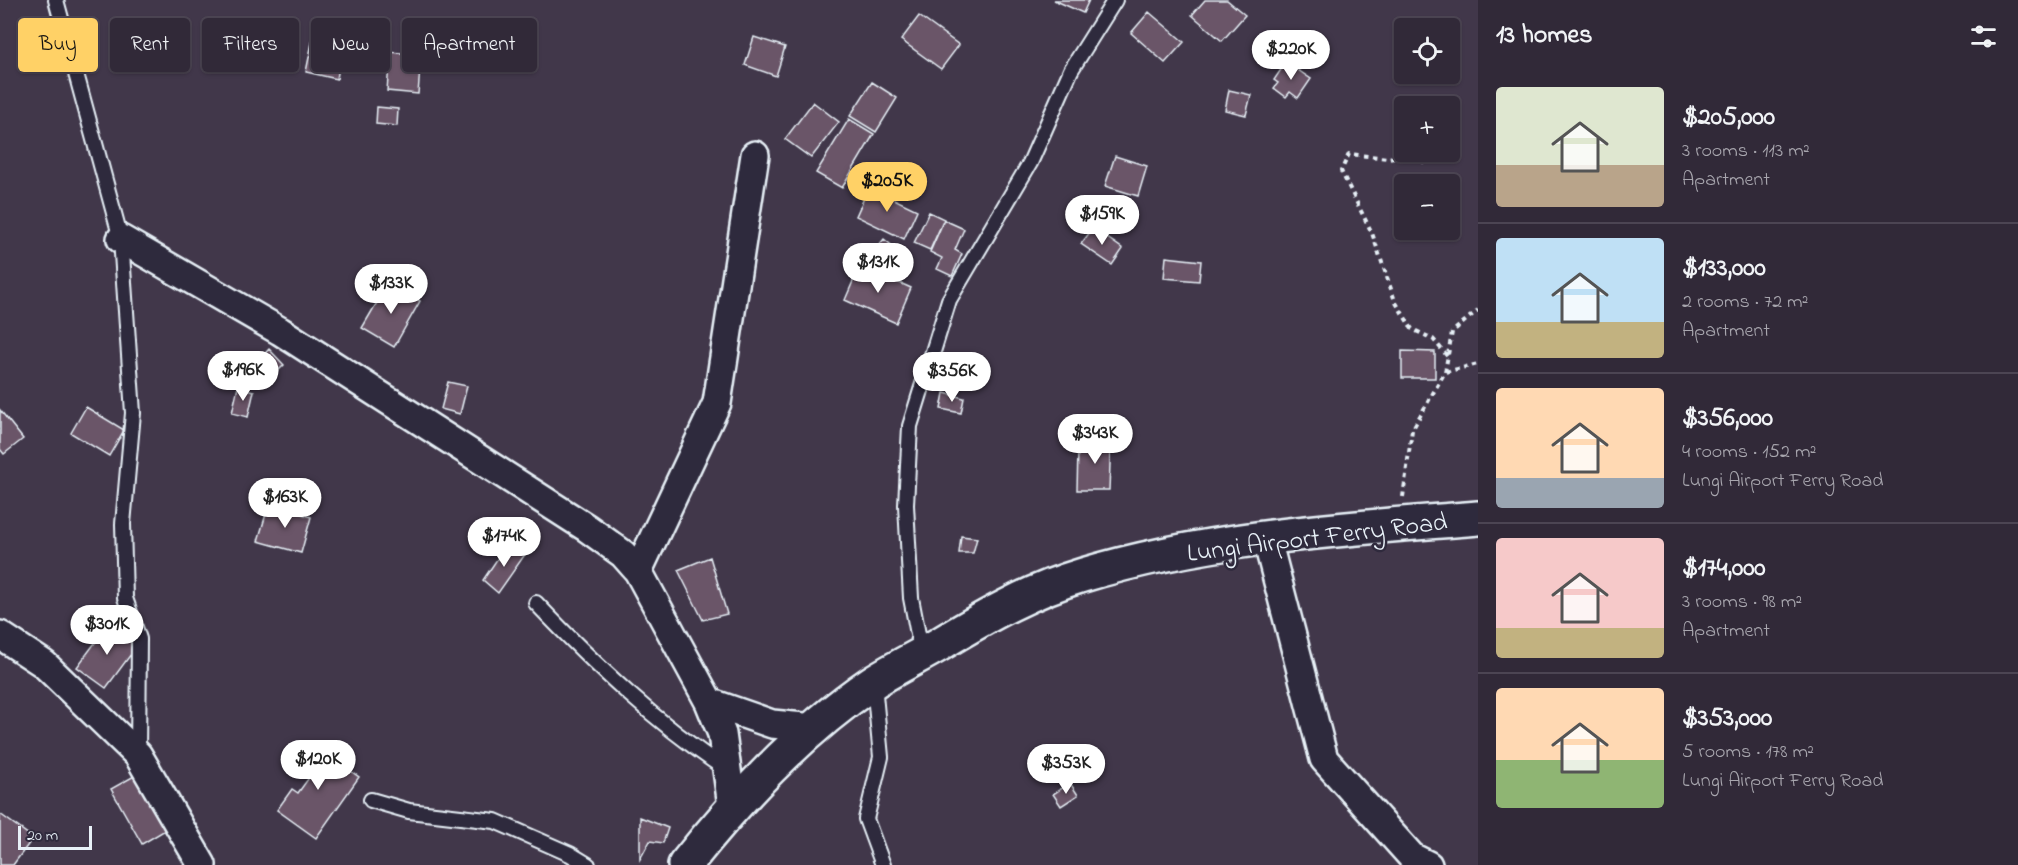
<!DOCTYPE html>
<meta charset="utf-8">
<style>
:root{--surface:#312938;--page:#393140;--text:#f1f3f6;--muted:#a8a6ae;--line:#4c4553;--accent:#ffd166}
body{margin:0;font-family:"Indie Flower",sans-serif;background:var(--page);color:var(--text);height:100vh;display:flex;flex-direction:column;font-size:22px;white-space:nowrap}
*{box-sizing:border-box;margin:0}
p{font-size:20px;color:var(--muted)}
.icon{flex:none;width:33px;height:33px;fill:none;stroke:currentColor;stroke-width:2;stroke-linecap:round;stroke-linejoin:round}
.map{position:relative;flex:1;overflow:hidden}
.sheet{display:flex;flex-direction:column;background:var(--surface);width:540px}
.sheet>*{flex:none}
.hud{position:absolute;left:18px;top:18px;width:570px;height:54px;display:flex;gap:12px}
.buttons{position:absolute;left:1394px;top:18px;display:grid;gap:12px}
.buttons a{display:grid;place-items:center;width:66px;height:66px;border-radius:6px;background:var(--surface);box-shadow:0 2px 4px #0004,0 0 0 2px var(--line);font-size:30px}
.scale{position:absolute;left:18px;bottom:15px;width:74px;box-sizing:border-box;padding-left:6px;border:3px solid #e8f1f8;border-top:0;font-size:16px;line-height:21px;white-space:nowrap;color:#e8f1f8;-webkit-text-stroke:4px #2f2a3d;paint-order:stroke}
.price{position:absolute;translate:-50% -51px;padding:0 14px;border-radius:21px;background:#fff;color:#222;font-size:20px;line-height:39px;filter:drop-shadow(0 2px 3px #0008)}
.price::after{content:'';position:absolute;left:50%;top:36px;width:18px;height:14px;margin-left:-9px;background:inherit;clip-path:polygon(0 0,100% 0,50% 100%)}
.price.current{background:var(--accent);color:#111}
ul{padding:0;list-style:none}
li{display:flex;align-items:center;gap:18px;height:150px;padding:0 18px}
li+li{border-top:2px solid var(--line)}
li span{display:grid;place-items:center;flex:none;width:168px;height:120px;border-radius:6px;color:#555}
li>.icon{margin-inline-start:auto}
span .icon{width:72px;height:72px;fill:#fffc;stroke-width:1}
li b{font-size:26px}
h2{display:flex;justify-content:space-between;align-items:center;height:72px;padding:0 18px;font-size:26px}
.tag{padding:0 21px;border-radius:6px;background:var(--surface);box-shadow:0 2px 4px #0004,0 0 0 2px var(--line);font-size:21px;line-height:54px}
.tag.current{background:var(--accent);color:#111}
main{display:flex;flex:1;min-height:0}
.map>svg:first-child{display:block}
.building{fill:#6a5467;stroke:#e8f1f8;stroke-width:1.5}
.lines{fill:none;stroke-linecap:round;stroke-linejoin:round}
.service-casing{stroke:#e8f1f8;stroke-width:18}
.minor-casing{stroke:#e8f1f8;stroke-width:32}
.primary-casing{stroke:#e8f1f8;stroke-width:38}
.path{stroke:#e8f1f8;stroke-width:4;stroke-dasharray:4.5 4.5;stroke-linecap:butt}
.service{stroke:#2f2a3d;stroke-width:14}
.minor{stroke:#2f2a3d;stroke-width:27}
.primary{stroke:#2f2a3d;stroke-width:33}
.labels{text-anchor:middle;stroke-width:5;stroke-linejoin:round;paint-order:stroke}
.street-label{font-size:26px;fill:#e8f1f8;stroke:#2f2a3d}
</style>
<main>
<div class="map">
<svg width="1478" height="865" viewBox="0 0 1478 865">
<rect width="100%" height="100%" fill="#41374a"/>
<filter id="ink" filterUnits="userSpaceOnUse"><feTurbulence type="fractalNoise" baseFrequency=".0167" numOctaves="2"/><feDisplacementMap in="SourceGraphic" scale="12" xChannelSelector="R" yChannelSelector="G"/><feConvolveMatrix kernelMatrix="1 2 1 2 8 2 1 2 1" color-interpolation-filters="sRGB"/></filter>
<g filter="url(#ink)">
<path class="building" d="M1054,0H1089L1083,13Z
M1205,0H1227L1245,15L1222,41L1192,15Z
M1149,12L1184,42L1165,63L1131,33Z
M919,16L959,45L941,69L901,40Z
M315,28L345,34L342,49L353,52L350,68L339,66L337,79L306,72Z
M754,37L785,47L776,76L745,65Z
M390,52L421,55L418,94L387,91Z
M1286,62L1311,79L1298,98L1290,92L1286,97L1274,88L1278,83L1274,80Z
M872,82L897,98L876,132L850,116Z
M1229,90L1251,95L1246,115L1225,110Z
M813,102L839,122L811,158L785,139Z
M377,107L398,109L397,126L376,124Z
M849,119L874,134L842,188L816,173Z
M1449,128H1453L1456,160L1423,163L1422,152H1449Z
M1115,156L1147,166L1138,196L1105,186Z
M869,187L917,210L904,239L856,216Z
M929,212L944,219L930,250L914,243Z
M944,220L964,229L955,250L962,254L952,276L937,269L942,258L930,252Z
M1093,228L1123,249L1112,265L1081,244Z
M884,239L906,257L891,275L869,257Z
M1166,257L1201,261L1199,281L1164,278Z
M860,265L911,288L896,323L845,300Z
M389,282L420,301L394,347L362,328Z
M269,349L284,365L270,379L255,364Z
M1402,351L1435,352V378H1402Z
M448,382L467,386L460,414L441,409Z
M238,387L254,391L248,417L232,413Z
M944,393L964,398L961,413L941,409Z
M86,407L124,430L109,456L71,433Z
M0,410L23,439L4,454L0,449Z
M1091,436L1111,437L1109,490H1077L1078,451H1091Z
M269,504L311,517L301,553L258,541Z
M961,536L977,538L973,553H959Z
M506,546L526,553L498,593L483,580Z
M710,557L727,614L703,620L678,570Z
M109,624L137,646L106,688L77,667Z
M309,742L359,777L316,838L277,810L292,789L298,793L311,775L294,763Z
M136,775L167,829L142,844L111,789Z
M1070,783L1078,795L1061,806L1053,794Z
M0,814L33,838L13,865H0Z
M640,817L668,828L663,843L650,841L640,859Z"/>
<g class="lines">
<defs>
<path id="service" d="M56,0L121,239L133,413L123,524L125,598L139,639L138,753
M536,603C595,665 656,723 727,770
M922,655L911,598L906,505L910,426L949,300L1030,163L1071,70L1115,0
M874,684L881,757L866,819L883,865
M371,800L409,811L495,821L570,854L588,865"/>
<path id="minor" d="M121,239L280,331L587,528L623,554L638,571L709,702L722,734L732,806
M1266,536L1324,759L1412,857L1428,865
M638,571L717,403L755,155
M0,635L44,664L138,755L202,865
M709,702L772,724L814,728"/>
<path id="primary" d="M685,865C739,797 801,731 873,682C895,668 918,657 940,644C986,616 1032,590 1083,575C1212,536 1345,529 1478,518"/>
</defs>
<use href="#service" class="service-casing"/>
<use href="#minor" class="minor-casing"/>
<use href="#primary" class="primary-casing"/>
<path class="path" d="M1412,154L1388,158L1349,154L1341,171L1372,233L1395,301L1412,329L1433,339L1448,357
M1445,372L1452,332L1478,310
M1403,497L1412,430L1445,372L1478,364"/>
<use href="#service" class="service"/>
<use href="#minor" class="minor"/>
<use href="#primary" class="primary"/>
</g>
</g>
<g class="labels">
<g class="street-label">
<text transform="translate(1317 536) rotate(-7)" y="9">Lungi Airport Ferry Road</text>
</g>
</g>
</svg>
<div class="buttons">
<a><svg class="icon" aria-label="locate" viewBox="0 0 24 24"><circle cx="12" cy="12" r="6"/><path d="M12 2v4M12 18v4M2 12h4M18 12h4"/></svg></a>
<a>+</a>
<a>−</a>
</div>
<div class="scale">20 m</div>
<b class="price" style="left:1291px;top:81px">$220K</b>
<b class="price current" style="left:887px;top:213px">$205K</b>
<b class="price" style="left:1102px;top:246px">$159K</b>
<b class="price" style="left:878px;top:294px">$131K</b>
<b class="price" style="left:391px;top:315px">$133K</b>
<b class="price" style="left:243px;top:402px">$196K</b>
<b class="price" style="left:952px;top:403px">$356K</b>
<b class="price" style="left:1095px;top:465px">$343K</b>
<b class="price" style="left:285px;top:529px">$163K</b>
<b class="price" style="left:504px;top:568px">$174K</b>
<b class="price" style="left:107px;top:656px">$301K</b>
<b class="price" style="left:318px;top:791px">$120K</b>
<b class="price" style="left:1066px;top:795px">$353K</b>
<div class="hud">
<a class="tag current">Buy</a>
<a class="tag">Rent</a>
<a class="tag">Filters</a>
<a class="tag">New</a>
<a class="tag">Apartment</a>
</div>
</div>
<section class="sheet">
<h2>13 homes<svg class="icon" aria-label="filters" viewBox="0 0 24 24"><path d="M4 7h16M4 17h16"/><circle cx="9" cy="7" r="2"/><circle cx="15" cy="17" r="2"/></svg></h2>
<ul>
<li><span style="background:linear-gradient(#dfe7d0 65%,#b9a48a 0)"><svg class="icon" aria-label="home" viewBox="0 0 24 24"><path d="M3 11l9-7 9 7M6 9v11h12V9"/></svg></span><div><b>$205,000</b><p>3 rooms · 113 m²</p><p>Apartment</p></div></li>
<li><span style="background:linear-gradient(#bfe0f5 70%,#c2b280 0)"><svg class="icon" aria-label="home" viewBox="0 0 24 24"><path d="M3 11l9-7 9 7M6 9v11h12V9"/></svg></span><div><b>$133,000</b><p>2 rooms · 72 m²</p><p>Apartment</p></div></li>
<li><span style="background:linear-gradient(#ffd9b3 75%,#9aa5b1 0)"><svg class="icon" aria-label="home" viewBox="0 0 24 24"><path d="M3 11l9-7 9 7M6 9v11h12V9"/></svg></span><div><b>$356,000</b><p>4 rooms · 152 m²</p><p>Lungi Airport Ferry Road</p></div></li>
<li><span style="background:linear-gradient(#f6c9c9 75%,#c2b280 0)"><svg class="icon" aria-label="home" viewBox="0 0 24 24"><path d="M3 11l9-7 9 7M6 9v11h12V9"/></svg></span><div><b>$174,000</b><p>3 rooms · 98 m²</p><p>Apartment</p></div></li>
<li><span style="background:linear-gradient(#ffd9b3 60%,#8fb573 0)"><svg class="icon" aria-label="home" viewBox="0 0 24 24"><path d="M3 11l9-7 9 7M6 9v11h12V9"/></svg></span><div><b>$353,000</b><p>5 rooms · 178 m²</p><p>Lungi Airport Ferry Road</p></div></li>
</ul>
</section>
</main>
